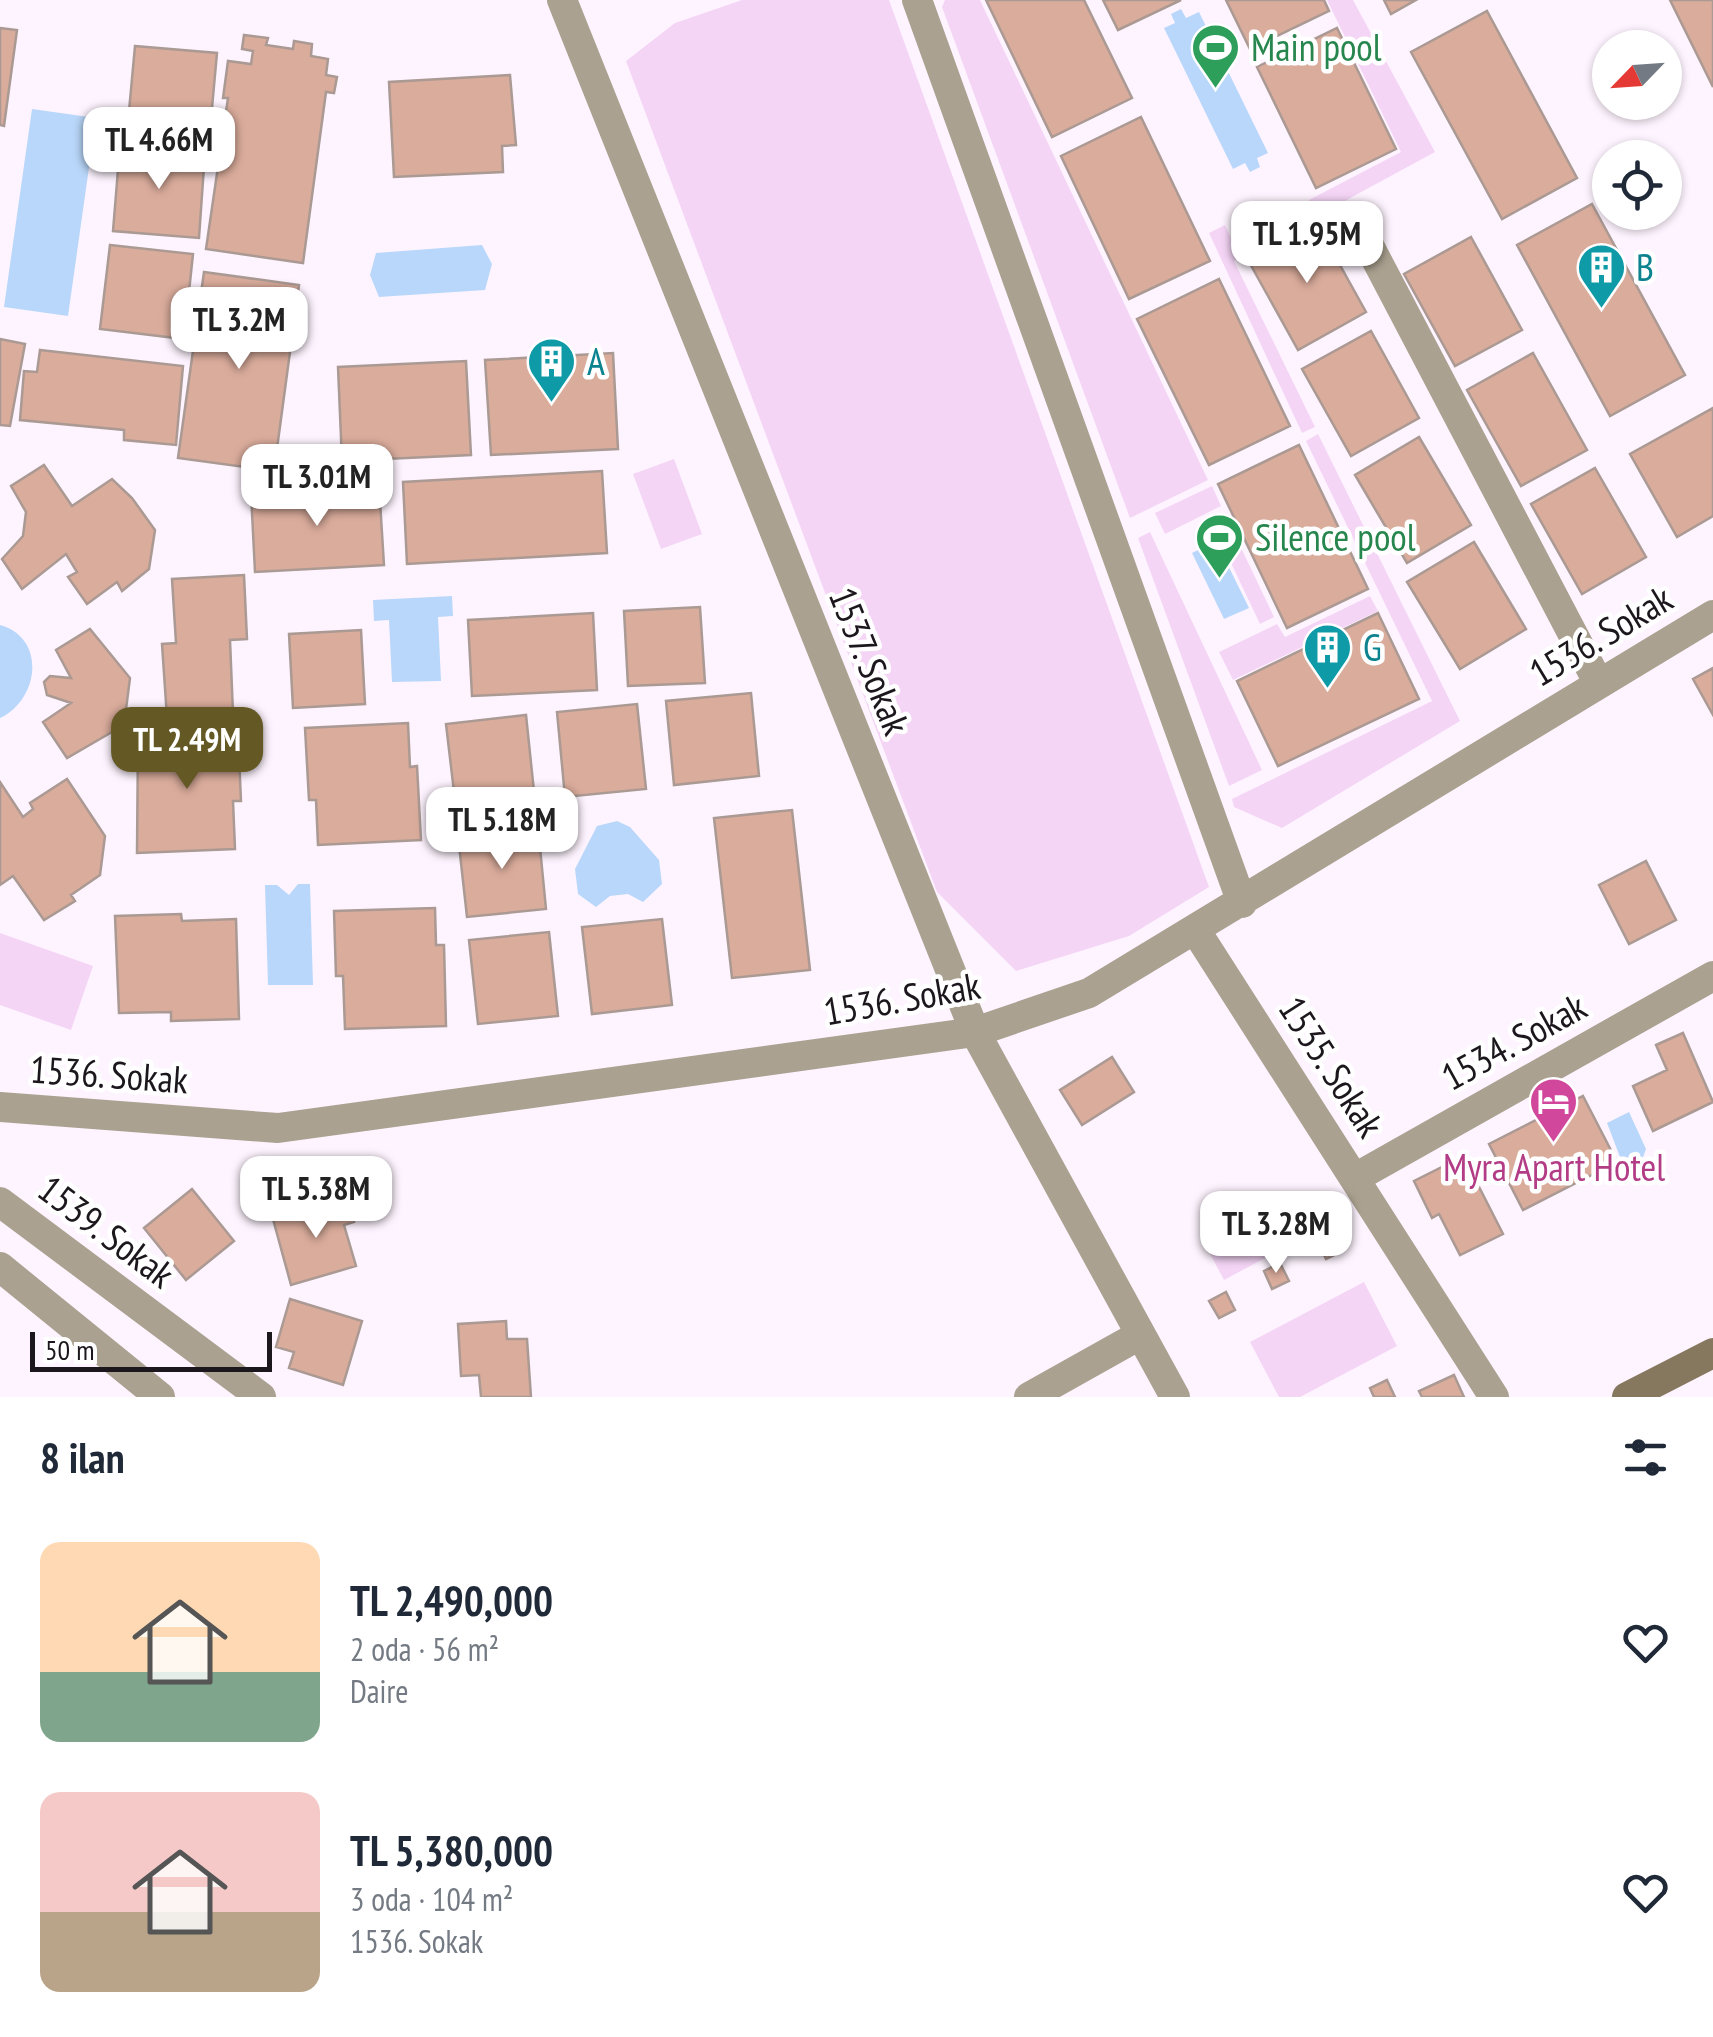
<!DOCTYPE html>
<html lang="tr">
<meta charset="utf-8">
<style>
:root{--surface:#fff;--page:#f2f2f3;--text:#1f2937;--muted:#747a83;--accent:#645925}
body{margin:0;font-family:"PT Sans Narrow",sans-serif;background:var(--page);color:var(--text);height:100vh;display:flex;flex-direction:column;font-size:38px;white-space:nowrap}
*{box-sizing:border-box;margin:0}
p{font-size:32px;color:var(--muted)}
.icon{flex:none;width:55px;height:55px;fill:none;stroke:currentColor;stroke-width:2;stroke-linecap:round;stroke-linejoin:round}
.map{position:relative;height:1397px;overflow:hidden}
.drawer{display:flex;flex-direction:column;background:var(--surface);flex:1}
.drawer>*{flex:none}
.needle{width:65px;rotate:245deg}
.tools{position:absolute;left:1592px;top:30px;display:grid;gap:20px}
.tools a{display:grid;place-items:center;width:90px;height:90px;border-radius:50%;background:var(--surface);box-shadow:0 2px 8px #0004;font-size:50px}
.scale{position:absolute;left:30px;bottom:25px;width:242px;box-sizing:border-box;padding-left:10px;border:5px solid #1c171c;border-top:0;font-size:28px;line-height:35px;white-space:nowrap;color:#1c171c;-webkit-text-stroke:8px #fff;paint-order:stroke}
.price{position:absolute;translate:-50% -85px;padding:0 22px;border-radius:20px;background:#fff;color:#222;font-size:32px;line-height:65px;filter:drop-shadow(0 2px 5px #0008)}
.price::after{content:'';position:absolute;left:50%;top:60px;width:30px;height:22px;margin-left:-15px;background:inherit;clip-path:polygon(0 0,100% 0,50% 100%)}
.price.current{background:var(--accent);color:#fff}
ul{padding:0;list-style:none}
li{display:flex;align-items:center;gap:30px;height:250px;padding:0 40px}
li span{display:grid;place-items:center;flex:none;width:280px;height:200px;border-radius:20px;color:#555}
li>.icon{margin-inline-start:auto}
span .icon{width:120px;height:120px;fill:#fffc;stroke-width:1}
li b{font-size:42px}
h2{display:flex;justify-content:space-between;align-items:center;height:120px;padding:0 40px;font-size:42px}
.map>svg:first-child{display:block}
.green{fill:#f5d5f6}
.water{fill:#b9d7fa}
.building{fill:#daac9c;stroke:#ab9993;stroke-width:2.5}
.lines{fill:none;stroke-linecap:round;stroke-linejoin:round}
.street{stroke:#aaa190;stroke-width:30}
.secondary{stroke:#85785f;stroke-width:30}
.labels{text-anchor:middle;stroke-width:9;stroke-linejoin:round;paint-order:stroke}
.leisure-label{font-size:38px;fill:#27864d;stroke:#fff;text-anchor:start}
.culture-label{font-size:38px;fill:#0d838f;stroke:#fff;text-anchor:start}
.street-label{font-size:38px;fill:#1c171c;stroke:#fff}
.hotel-label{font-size:38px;fill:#b23c85;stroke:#fff}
</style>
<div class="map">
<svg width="1713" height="1397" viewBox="0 0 1713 1397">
<rect width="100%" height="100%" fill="#fef4ff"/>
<path class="green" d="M742,0H889L1209,887L1129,936L1016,971L937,892L626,61L675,23Z
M945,0H980L1208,480L1130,518L942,7Z
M1327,0H1353L1435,152L1317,216L1309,200L1401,152Z
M1225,225L1240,257L1234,261L1315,427L1302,433L1209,233Z
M1318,434L1460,721L1282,828L1234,807L1232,799L1432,701L1306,441Z
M674,459L702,534L661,549L633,474Z
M1212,486L1221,506L1165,534L1155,513Z
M1225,514L1274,617L1260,624L1211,521Z
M1150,532L1262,770L1229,786L1138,538Z
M1370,596L1378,611L1233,680L1219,652L1277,624L1285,637Z
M0,933L93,966L71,1030L0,1005Z
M1291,1203L1308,1235L1224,1280L1207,1248Z
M1364,1282L1397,1346L1300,1397H1279L1250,1342Z"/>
<path class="water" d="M1181,9L1186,18L1199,12L1268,153L1257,158L1260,167L1250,172L1245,163L1233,169L1164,28L1175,23L1171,14Z
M32,109L96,118L68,316L4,307Z
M482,245L492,264L485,290L379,297L370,275L376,253Z
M1216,541L1249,608L1224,619L1192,553Z
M452,596L453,616L438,617L441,681L392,682L389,620L374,621L373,600Z
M0,625C47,638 39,700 0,718Z
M617,821L630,827L659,860L662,884L643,902L628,894L610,896L596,907L578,894L575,869L597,826Z
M298,884H310L313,985H268L265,885H277L289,895Z
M1629,1112L1646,1149L1642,1160L1633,1165L1620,1157L1607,1123Z"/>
<path class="building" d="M986,0H1084L1132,98L1052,137Z
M1103,0H1181L1118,30Z
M1226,0H1324L1329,11L1250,49Z
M1384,0H1416L1391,14Z
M1670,0H1713V87Z
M1487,11L1577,178L1502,219L1411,52Z
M0,28L17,30L4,126L0,125Z
M1337,28L1396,149L1316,188L1257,67Z
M244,35L268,38L266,45L293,49L294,41L312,44L311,56L328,59L326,75L337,77L334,93L326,92L303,263L206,249L228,98H223L228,61L251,64L253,51L242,49Z
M135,46L217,53L209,141L127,133Z
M510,75L516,145L502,146L503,172L394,177L389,82Z
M1141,117L1210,261L1129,299L1061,156Z
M120,145L205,152L199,238L113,231Z
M1592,204L1685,375L1610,416L1517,245Z
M1316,222L1366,312L1298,350L1248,260Z
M1471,237L1522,330L1455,366L1404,274Z
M110,245L193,254L184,339L100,329Z
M204,272L299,285L274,471L178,458Z
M1219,279L1290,426L1209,465L1137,319Z
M1371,331L1419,418L1351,456L1302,369Z
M0,339L25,344L10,426L0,425Z
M40,350L183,366L176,445L124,440V430L20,420L24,371L37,372Z
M613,353L618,449L491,455L485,360Z
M1533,353L1587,450L1521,486L1467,390Z
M466,361L471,455L342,461L338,367Z
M1713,408V516L1677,537L1630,454Z
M1419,437L1471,525L1407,563L1355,475Z
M1299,445L1368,589L1287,628L1218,484Z
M44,465L72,506L112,479L132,498L155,530L149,569L122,591L117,582L87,604L68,577L77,572L66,554L22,589L2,559L23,536L26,512L11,486Z
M1595,468L1646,557L1582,594L1531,504Z
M602,471L607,553L407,564L403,482Z
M379,485L384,565L255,572L251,493Z
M1474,542L1526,629L1460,669L1407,582Z
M244,575L247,639L230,640L233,713L167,718L162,644L176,643L172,579Z
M700,607L705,683L628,686L624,611Z
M593,613L597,690L472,696L468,620Z
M1378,613L1419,699L1278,766L1237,681Z
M90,629L130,678L124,725L67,758L43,722L71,703L47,695L44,682L50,676L71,678L56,650Z
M361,630L365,704L293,708L289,634Z
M1713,668V715L1693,679Z
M751,693L759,776L674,785L666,701Z
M637,704L646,789L565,797L557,712Z
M526,715L535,801L456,809L446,724Z
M408,723L410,767L417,766L421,840L318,845L316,800H309L305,728Z
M238,733L241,801H233L235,849L137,853L138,736Z
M67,779L105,836L100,875L71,895L75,901L44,920L13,876L0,885V782L23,817L33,809L30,803Z
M792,810L810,970L732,978L714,818Z
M538,827L546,909L467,917L458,836Z
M1646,861L1676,920L1629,944L1599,885Z
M435,908L436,945H444L446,1026L345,1029L343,976H336L334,911Z
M181,914L182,921L236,919L239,1019L171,1021V1012L119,1013L115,916Z
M662,919L672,1005L592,1014L582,927Z
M549,932L558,1016L478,1024L469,940Z
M1683,1033L1713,1102L1653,1131L1633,1086L1667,1070L1656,1045Z
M1112,1057L1134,1092L1082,1125L1060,1090Z
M1583,1096L1617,1162L1523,1210L1489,1144Z
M1458,1159L1469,1183L1475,1179L1503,1234L1460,1255L1439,1214L1432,1218L1414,1181Z
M192,1189L234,1241L186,1280L144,1228Z
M348,1198L354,1222L344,1225L356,1266L291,1285L273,1219Z
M1335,1233L1343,1251L1326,1259L1318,1241Z
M1280,1263L1289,1281L1272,1289L1264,1271Z
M1226,1292L1235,1310L1219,1318L1209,1301Z
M290,1299L362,1321L343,1385L289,1368L294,1352L276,1347Z
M506,1321L507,1339H527L531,1397H481L479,1375L461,1376L458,1324Z
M1454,1375L1464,1397H1422L1419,1391Z
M1387,1380L1395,1397H1374L1370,1388Z"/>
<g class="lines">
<path class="street" d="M562,0L975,1032L1175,1397
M917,0L1242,903
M1354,217L1599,684
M1196,931L1494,1397
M0,1107L278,1128L975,1032L1089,993L1713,615
M1355,1178L1713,976
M0,1202L261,1397
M0,1267L160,1397
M1029,1397L1138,1336"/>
<path class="secondary" d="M1627,1397L1713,1353"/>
</g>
<defs>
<symbol id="stadium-pin" viewBox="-11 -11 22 30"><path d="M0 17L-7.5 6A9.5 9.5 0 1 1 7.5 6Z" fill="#2e9e5b" stroke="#fff"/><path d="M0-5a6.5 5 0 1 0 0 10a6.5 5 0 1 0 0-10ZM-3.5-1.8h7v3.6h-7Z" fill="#fff"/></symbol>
<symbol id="building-pin" viewBox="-11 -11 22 30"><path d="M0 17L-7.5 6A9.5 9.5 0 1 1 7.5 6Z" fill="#0f9aa8" stroke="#fff"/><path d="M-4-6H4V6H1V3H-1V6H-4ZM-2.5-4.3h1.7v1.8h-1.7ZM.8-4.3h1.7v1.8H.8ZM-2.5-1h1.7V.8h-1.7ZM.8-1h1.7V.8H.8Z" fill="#fff"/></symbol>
<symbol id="hotel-pin" viewBox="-11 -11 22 30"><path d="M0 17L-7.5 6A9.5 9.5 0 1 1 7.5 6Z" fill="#d1479c" stroke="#fff"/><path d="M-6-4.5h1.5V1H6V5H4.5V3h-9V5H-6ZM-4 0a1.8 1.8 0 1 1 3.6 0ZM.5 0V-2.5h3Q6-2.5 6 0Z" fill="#fff"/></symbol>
</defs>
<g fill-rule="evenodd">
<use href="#stadium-pin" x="1188" y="20" width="55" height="75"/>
<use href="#building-pin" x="1574" y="240" width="55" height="75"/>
<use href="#building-pin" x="524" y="334" width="55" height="75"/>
<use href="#stadium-pin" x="1192" y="510" width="55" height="75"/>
<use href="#building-pin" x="1300" y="620" width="55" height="75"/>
<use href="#hotel-pin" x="1526" y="1074" width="55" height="75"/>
</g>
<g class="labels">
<g class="leisure-label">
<text x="1251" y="61">Main pool</text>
<text x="1255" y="551">Silence pool</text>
</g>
<g class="culture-label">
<text x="1636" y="281">B</text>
<text x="587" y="375">A</text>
<text x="1363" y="661">G</text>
</g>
<g class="street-label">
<text transform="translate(1601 636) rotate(-31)" y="13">1536. Sokak</text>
<text transform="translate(869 661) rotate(68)" y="13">1537. Sokak</text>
<text transform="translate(902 999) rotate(-10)" y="13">1536. Sokak</text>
<text transform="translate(1514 1042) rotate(-29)" y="13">1534. Sokak</text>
<text transform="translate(1331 1067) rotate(57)" y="13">1535. Sokak</text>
<text transform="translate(109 1075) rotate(4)" y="13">1536. Sokak</text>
<text transform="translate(106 1232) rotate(37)" y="13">1539. Sokak</text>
</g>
<g class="hotel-label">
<text x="1554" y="1181">Myra Apart Hotel</text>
</g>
</g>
</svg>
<div class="tools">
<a><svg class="needle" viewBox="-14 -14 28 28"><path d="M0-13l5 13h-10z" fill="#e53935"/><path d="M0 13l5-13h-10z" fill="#747a83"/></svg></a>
<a><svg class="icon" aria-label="locate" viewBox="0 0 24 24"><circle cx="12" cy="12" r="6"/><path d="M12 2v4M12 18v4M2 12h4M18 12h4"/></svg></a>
</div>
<div class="scale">50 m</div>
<b class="price" style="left:159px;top:192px">TL 4.66M</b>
<b class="price" style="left:1307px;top:286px">TL 1.95M</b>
<b class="price" style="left:239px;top:372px">TL 3.2M</b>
<b class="price" style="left:317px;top:529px">TL 3.01M</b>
<b class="price current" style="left:187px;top:792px">TL 2.49M</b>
<b class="price" style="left:502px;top:872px">TL 5.18M</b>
<b class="price" style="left:316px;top:1241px">TL 5.38M</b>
<b class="price" style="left:1276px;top:1276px">TL 3.28M</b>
</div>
<section class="drawer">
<h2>8 ilan<svg class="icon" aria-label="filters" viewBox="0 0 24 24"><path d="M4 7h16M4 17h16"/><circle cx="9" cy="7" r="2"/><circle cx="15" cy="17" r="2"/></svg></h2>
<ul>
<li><span style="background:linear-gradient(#ffd9b3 65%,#7fa58c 0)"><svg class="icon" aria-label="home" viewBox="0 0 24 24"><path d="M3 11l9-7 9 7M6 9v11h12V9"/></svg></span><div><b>TL 2,490,000</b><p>2 oda · 56 m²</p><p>Daire</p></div><svg class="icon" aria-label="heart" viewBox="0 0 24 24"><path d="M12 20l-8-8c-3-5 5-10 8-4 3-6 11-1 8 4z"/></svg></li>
<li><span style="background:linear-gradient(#f6c9c9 60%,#b9a48a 0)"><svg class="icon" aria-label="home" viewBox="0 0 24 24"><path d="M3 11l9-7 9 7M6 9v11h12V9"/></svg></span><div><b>TL 5,380,000</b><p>3 oda · 104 m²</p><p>1536. Sokak</p></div><svg class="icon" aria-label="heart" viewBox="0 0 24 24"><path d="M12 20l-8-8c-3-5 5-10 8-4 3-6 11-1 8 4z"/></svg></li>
</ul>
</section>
